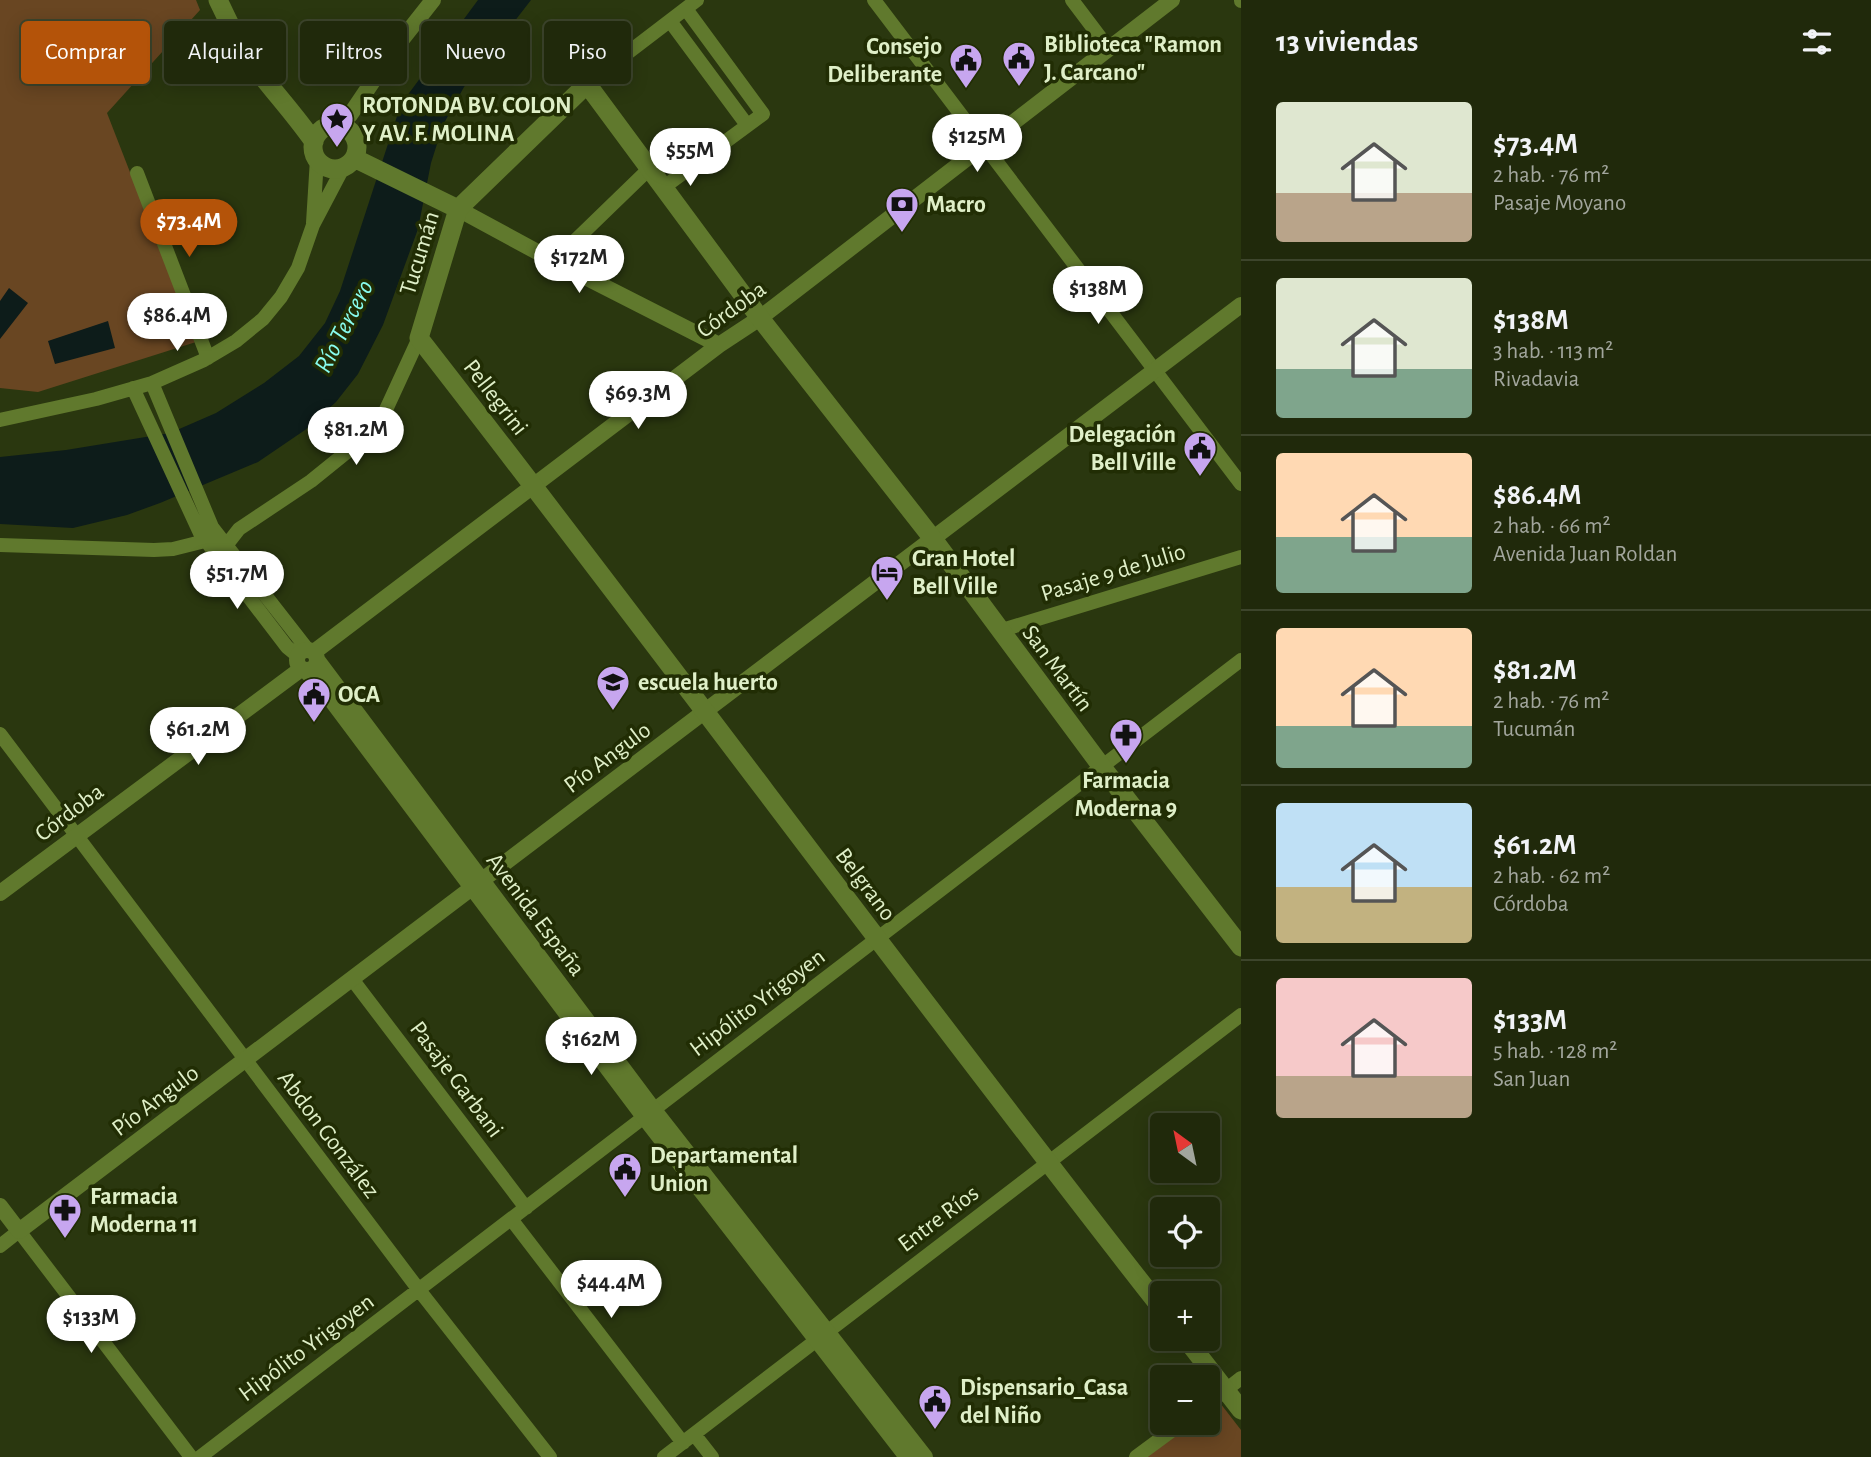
<!DOCTYPE html>
<html lang="es">
<meta charset="utf-8">
<style>
:root{--surface:#20290b;--page:#283114;--text:#f1f3f6;--muted:#a2a69d;--line:#3d452c;--accent:#b45309}
body{margin:0;font-family:"Alegreya Sans",sans-serif;background:var(--page);color:var(--text);height:100vh;display:flex;flex-direction:column;font-size:26px;white-space:nowrap}
*{box-sizing:border-box;margin:0}
p{font-size:23px;color:var(--muted)}
.icon{flex:none;width:38px;height:38px;fill:none;stroke:currentColor;stroke-width:2;stroke-linecap:round;stroke-linejoin:round}
.map{position:relative;flex:1;overflow:hidden}
.drawer{display:flex;flex-direction:column;background:var(--surface);width:630px}
.drawer>*{flex:none}
.top-card{position:absolute;left:21px;top:21px;width:665px;height:63px;display:flex;gap:14px}
.needle{width:46px;rotate:327deg}
.tools{position:absolute;left:1150px;top:1113px;display:grid;gap:14px}
.tools a{display:grid;place-items:center;width:70px;height:70px;border-radius:7px;background:var(--surface);box-shadow:0 4px 18px #0003,0 0 0 2px var(--line);font-size:35px}
.price{position:absolute;translate:-50% -60px;padding:0 16px;border-radius:24px;background:#fff;color:#222;font-size:23px;line-height:46px;filter:drop-shadow(0 2px 4px #0008)}
.price::after{content:'';position:absolute;left:50%;top:42px;width:21px;height:16px;margin-left:-10px;background:inherit;clip-path:polygon(0 0,100% 0,50% 100%)}
.price.current{background:var(--accent);color:#fff}
ul{padding:0;list-style:none}
li{display:flex;align-items:center;gap:21px;height:175px;padding:0 35px}
li+li{border-top:2px solid var(--line)}
li span{display:grid;place-items:center;flex:none;width:196px;height:140px;border-radius:7px;color:#555}
li>.icon{margin-inline-start:auto}
span .icon{width:84px;height:84px;fill:#fffc;stroke-width:1}
li b{font-size:30px}
h2{display:flex;justify-content:space-between;align-items:center;height:84px;padding:0 35px;font-size:30px}
.chip{padding:0 24px;border-radius:7px;background:var(--surface);box-shadow:0 4px 18px #0003,0 0 0 2px var(--line);font-size:24px;line-height:63px}
.chip.current{background:var(--accent);color:#fff}
main{display:flex;flex:1;min-height:0}
.map>svg:first-child{display:block}
.green{fill:#694622}
.water{fill:#0d1c1a}
.lines{fill:none;stroke-linecap:round;stroke-linejoin:round}
.minor{stroke:#60792d;stroke-width:14}
.tertiary{stroke:#60792d;stroke-width:16}
.secondary{stroke:#60792d;stroke-width:19}
.labels{text-anchor:middle;stroke-width:7;stroke-linejoin:round;paint-order:stroke}
.poi-label{font-size:24px;font-weight:bold;fill:#dfefc8;stroke:#212d04;text-anchor:start}
.street-label{font-size:24px;fill:#dfefc8;stroke:#212d04}
.water-label{font-size:26px;font-style:italic;fill:#88fcee;stroke:#212d04}
</style>
<main>
<div class="map">
<svg width="1241" height="1457" viewBox="0 0 1241 1457">
<rect width="100%" height="100%" fill="#2a370f"/>
<path class="green" d="M0,0H196L200,10L107,113L196,342L38,392L0,388Z
M1217,1399L1241,1430V1457H1141L1186,1423H1208V1406Z"/>
<path class="water" d="M478,0H531L464,87L443,125L431,163L418,229L383,325L358,374L336,402L305,430L258,462L160,503L127,515L73,528L0,524V457L66,450L170,433L216,413L264,383L299,356L325,323L340,291L401,104Z
M9,288L28,303L0,339V301Z
M108,321L115,348L55,364L48,341Z"/>
<g class="lines">
<path class="minor" d="M874,0L1241,484
M1072,0L1109,49
M1241,0V1
M670,21L747,125
M587,84L697,0
M137,173L208,358
M664,187L763,114L686,9
M313,223L317,159
M554,261L650,168
M152,383L212,527L308,650
M133,388L200,533L287,647L298,656
M0,420L96,399L152,383L204,360L236,341L263,319L281,297L298,268L313,225L344,166
M0,545L154,550L173,549L205,541
M225,547L239,529L311,481L358,443L384,414L419,338
M999,631L1241,557
M0,734L419,1290L550,1457
M352,979L526,1208
M511,1219L683,1443
M0,1246L19,1231L191,1457
M1208,1404L1241,1378
M694,1434L712,1457
M200,1457L1241,660
M664,1457L1241,1015
M1136,1457L1182,1423"/>
<path class="tertiary" d="M337,125L350,115L396,47L433,0
M458,209L554,261L719,345
M297 660a10 10 0 1 1 20 0a10 10 0 1 1-20 0Z
M314,652L719,345L760,318L1172,0
M318,661L654,1110L925,1457
M305,670L320,685L644,1117L907,1457
M0,893L301,669
M0,1206L19,1231L1241,305"/>
<path class="secondary" d="M218,0C228,20 236,40 249,59C270,88 294,113 314,142
M313 147a22 22 0 1 1 44 0a22 22 0 1 1-44 0Z
M354,158L458,209
M1162,1309C910,988 669,659 419,338L458,209L587,84L760,318L933,539L1102,767L1241,947
M1186,1339L1241,1410"/>
</g>
<defs>
<symbol id="civic-pin" viewBox="-11 -11 22 30"><path d="M0 17L-7.5 6A9.5 9.5 0 1 1 7.5 6Z" fill="#c7a6ef" stroke="#212d04"/><path d="M-.6-6.5H3V-4.5H.6V-3L4-1V1h2V6H-6V1h2V-1L-.6-3ZM-1.2 2.5V6h2.4V2.5Z" fill="#111"/></symbol>
<symbol id="sight-pin" viewBox="-11 -11 22 30"><path d="M0 17L-7.5 6A9.5 9.5 0 1 1 7.5 6Z" fill="#c7a6ef" stroke="#212d04"/><path d="M0-6L1.8-2.2L6-1.7L2.9 1.2L3.7 5.4L0 3.3L-3.7 5.4L-2.9 1.2L-6-1.7L-1.8-2.2Z" fill="#111"/></symbol>
<symbol id="bank-pin" viewBox="-11 -11 22 30"><path d="M0 17L-7.5 6A9.5 9.5 0 1 1 7.5 6Z" fill="#c7a6ef" stroke="#212d04"/><path d="M-6-4H6V4H-6ZM0-2.3a2.3 2.3 0 1 0 0 4.6a2.3 2.3 0 1 0 0-4.6Z" fill="#111"/></symbol>
<symbol id="hotel-pin" viewBox="-11 -11 22 30"><path d="M0 17L-7.5 6A9.5 9.5 0 1 1 7.5 6Z" fill="#c7a6ef" stroke="#212d04"/><path d="M-6-4.5h1.5V1H6V5H4.5V3h-9V5H-6ZM-4 0a1.8 1.8 0 1 1 3.6 0ZM.5 0V-2.5h3Q6-2.5 6 0Z" fill="#111"/></symbol>
<symbol id="school-pin" viewBox="-11 -11 22 30"><path d="M0 17L-7.5 6A9.5 9.5 0 1 1 7.5 6Z" fill="#c7a6ef" stroke="#212d04"/><path d="M0-5L7-2L0 1L-7-2ZM-4 1L0 2.5L4 1V4Q0 6-4 4Z" fill="#111"/></symbol>
<symbol id="pharmacy-pin" viewBox="-11 -11 22 30"><path d="M0 17L-7.5 6A9.5 9.5 0 1 1 7.5 6Z" fill="#c7a6ef" stroke="#212d04"/><path d="M-2-6h4v4h4v4h-4v4h-4v-4h-4v-4h4Z" fill="#111"/></symbol>
</defs>
<g fill-rule="evenodd">
<use href="#civic-pin" x="1000" y="39" width="38" height="52"/>
<use href="#civic-pin" x="947" y="41" width="38" height="52"/>
<use href="#sight-pin" x="318" y="100" width="38" height="52"/>
<use href="#bank-pin" x="883" y="185" width="38" height="52"/>
<use href="#civic-pin" x="1181" y="429" width="38" height="52"/>
<use href="#hotel-pin" x="868" y="553" width="38" height="52"/>
<use href="#school-pin" x="594" y="663" width="38" height="52"/>
<use href="#civic-pin" x="295" y="675" width="38" height="52"/>
<use href="#pharmacy-pin" x="1107" y="716" width="38" height="52"/>
<use href="#civic-pin" x="606" y="1150" width="38" height="52"/>
<use href="#pharmacy-pin" x="46" y="1191" width="38" height="52"/>
<use href="#civic-pin" x="916" y="1382" width="38" height="52"/>
</g>
<g class="labels">
<g class="poi-label">
<text x="1044" y="52">Biblioteca "Ramon<tspan x="1044" dy="28">J. Carcano"</tspan></text>
<text x="942" y="54" text-anchor="end">Consejo<tspan x="942" dy="28">Deliberante</tspan></text>
<text x="362" y="113">ROTONDA BV. COLON<tspan x="362" dy="28">Y AV. F. MOLINA</tspan></text>
<text x="926" y="212">Macro</text>
<text x="1176" y="442" text-anchor="end">Delegación<tspan x="1176" dy="28">Bell Ville</tspan></text>
<text x="912" y="566">Gran Hotel<tspan x="912" dy="28">Bell Ville</tspan></text>
<text x="638" y="690">escuela huerto</text>
<text x="338" y="702">OCA</text>
<text x="1126" y="788" text-anchor="middle">Farmacia<tspan x="1126" dy="28">Moderna 9</tspan></text>
<text x="650" y="1163">Departamental<tspan x="650" dy="28">Union</tspan></text>
<text x="90" y="1204">Farmacia<tspan x="90" dy="28">Moderna 11</tspan></text>
<text x="960" y="1395">Dispensario_Casa<tspan x="960" dy="28">del Niño</tspan></text>
</g>
<g class="street-label">
<text transform="translate(419 253) rotate(-73)" y="8">Tucumán</text>
<text transform="translate(731 309) rotate(-36)" y="8">Córdoba</text>
<text transform="translate(496 397) rotate(52)" y="8">Pellegrini</text>
<text transform="translate(1113 572) rotate(-17)" y="8">Pasaje 9 de Julio</text>
<text transform="translate(1058 668) rotate(53)" y="8">San Martín</text>
<text transform="translate(607 757) rotate(-37)" y="8">Pío Angulo</text>
<text transform="translate(69 812) rotate(-37)" y="8">Córdoba</text>
<text transform="translate(866 884) rotate(53)" y="8">Belgrano</text>
<text transform="translate(536 914) rotate(53)" y="8">Avenida España</text>
<text transform="translate(757 1002) rotate(-37)" y="8">Hipólito Yrigoyen</text>
<text transform="translate(457 1079) rotate(53)" y="8">Pasaje Garbani</text>
<text transform="translate(155 1100) rotate(-37)" y="8">Pío Angulo</text>
<text transform="translate(329 1134) rotate(53)" y="8">Abdon González</text>
<text transform="translate(938 1218) rotate(-37)" y="8">Entre Ríos</text>
<text transform="translate(306 1347) rotate(-37)" y="8">Hipólito Yrigoyen</text>
</g>
<g class="water-label">
<text transform="translate(343 326) rotate(-63)" y="9">Río Tercero</text>
</g>
</g>
</svg>
<div class="tools">
<a><svg class="needle" viewBox="-14 -14 28 28"><path d="M0-13l5 13h-10z" fill="#e53935"/><path d="M0 13l5-13h-10z" fill="#a2a69d"/></svg></a>
<a><svg class="icon" aria-label="locate" viewBox="0 0 24 24"><circle cx="12" cy="12" r="6"/><path d="M12 2v4M12 18v4M2 12h4M18 12h4"/></svg></a>
<a>+</a>
<a>−</a>
</div>
<b class="price" style="left:977px;top:174px">$125M</b>
<b class="price" style="left:690px;top:188px">$55M</b>
<b class="price current" style="left:189px;top:259px">$73.4M</b>
<b class="price" style="left:579px;top:295px">$172M</b>
<b class="price" style="left:1098px;top:326px">$138M</b>
<b class="price" style="left:177px;top:353px">$86.4M</b>
<b class="price" style="left:638px;top:431px">$69.3M</b>
<b class="price" style="left:356px;top:467px">$81.2M</b>
<b class="price" style="left:237px;top:611px">$51.7M</b>
<b class="price" style="left:198px;top:767px">$61.2M</b>
<b class="price" style="left:591px;top:1077px">$162M</b>
<b class="price" style="left:611px;top:1320px">$44.4M</b>
<b class="price" style="left:91px;top:1355px">$133M</b>
<div class="top-card">
<a class="chip current">Comprar</a>
<a class="chip">Alquilar</a>
<a class="chip">Filtros</a>
<a class="chip">Nuevo</a>
<a class="chip">Piso</a>
</div>
</div>
<section class="drawer">
<h2>13 viviendas<svg class="icon" aria-label="filters" viewBox="0 0 24 24"><path d="M4 7h16M4 17h16"/><circle cx="9" cy="7" r="2"/><circle cx="15" cy="17" r="2"/></svg></h2>
<ul>
<li><span style="background:linear-gradient(#dfe7d0 65%,#b9a48a 0)"><svg class="icon" aria-label="home" viewBox="0 0 24 24"><path d="M3 11l9-7 9 7M6 9v11h12V9"/></svg></span><div><b>$73.4M</b><p>2 hab. · 76 m²</p><p>Pasaje Moyano</p></div></li>
<li><span style="background:linear-gradient(#dfe7d0 65%,#7fa58c 0)"><svg class="icon" aria-label="home" viewBox="0 0 24 24"><path d="M3 11l9-7 9 7M6 9v11h12V9"/></svg></span><div><b>$138M</b><p>3 hab. · 113 m²</p><p>Rivadavia</p></div></li>
<li><span style="background:linear-gradient(#ffd9b3 60%,#7fa58c 0)"><svg class="icon" aria-label="home" viewBox="0 0 24 24"><path d="M3 11l9-7 9 7M6 9v11h12V9"/></svg></span><div><b>$86.4M</b><p>2 hab. · 66 m²</p><p>Avenida Juan Roldan</p></div></li>
<li><span style="background:linear-gradient(#ffd9b3 70%,#7fa58c 0)"><svg class="icon" aria-label="home" viewBox="0 0 24 24"><path d="M3 11l9-7 9 7M6 9v11h12V9"/></svg></span><div><b>$81.2M</b><p>2 hab. · 76 m²</p><p>Tucumán</p></div></li>
<li><span style="background:linear-gradient(#bfe0f5 60%,#c2b280 0)"><svg class="icon" aria-label="home" viewBox="0 0 24 24"><path d="M3 11l9-7 9 7M6 9v11h12V9"/></svg></span><div><b>$61.2M</b><p>2 hab. · 62 m²</p><p>Córdoba</p></div></li>
<li><span style="background:linear-gradient(#f6c9c9 70%,#b9a48a 0)"><svg class="icon" aria-label="home" viewBox="0 0 24 24"><path d="M3 11l9-7 9 7M6 9v11h12V9"/></svg></span><div><b>$133M</b><p>5 hab. · 128 m²</p><p>San Juan</p></div></li>
</ul>
</section>
</main>
